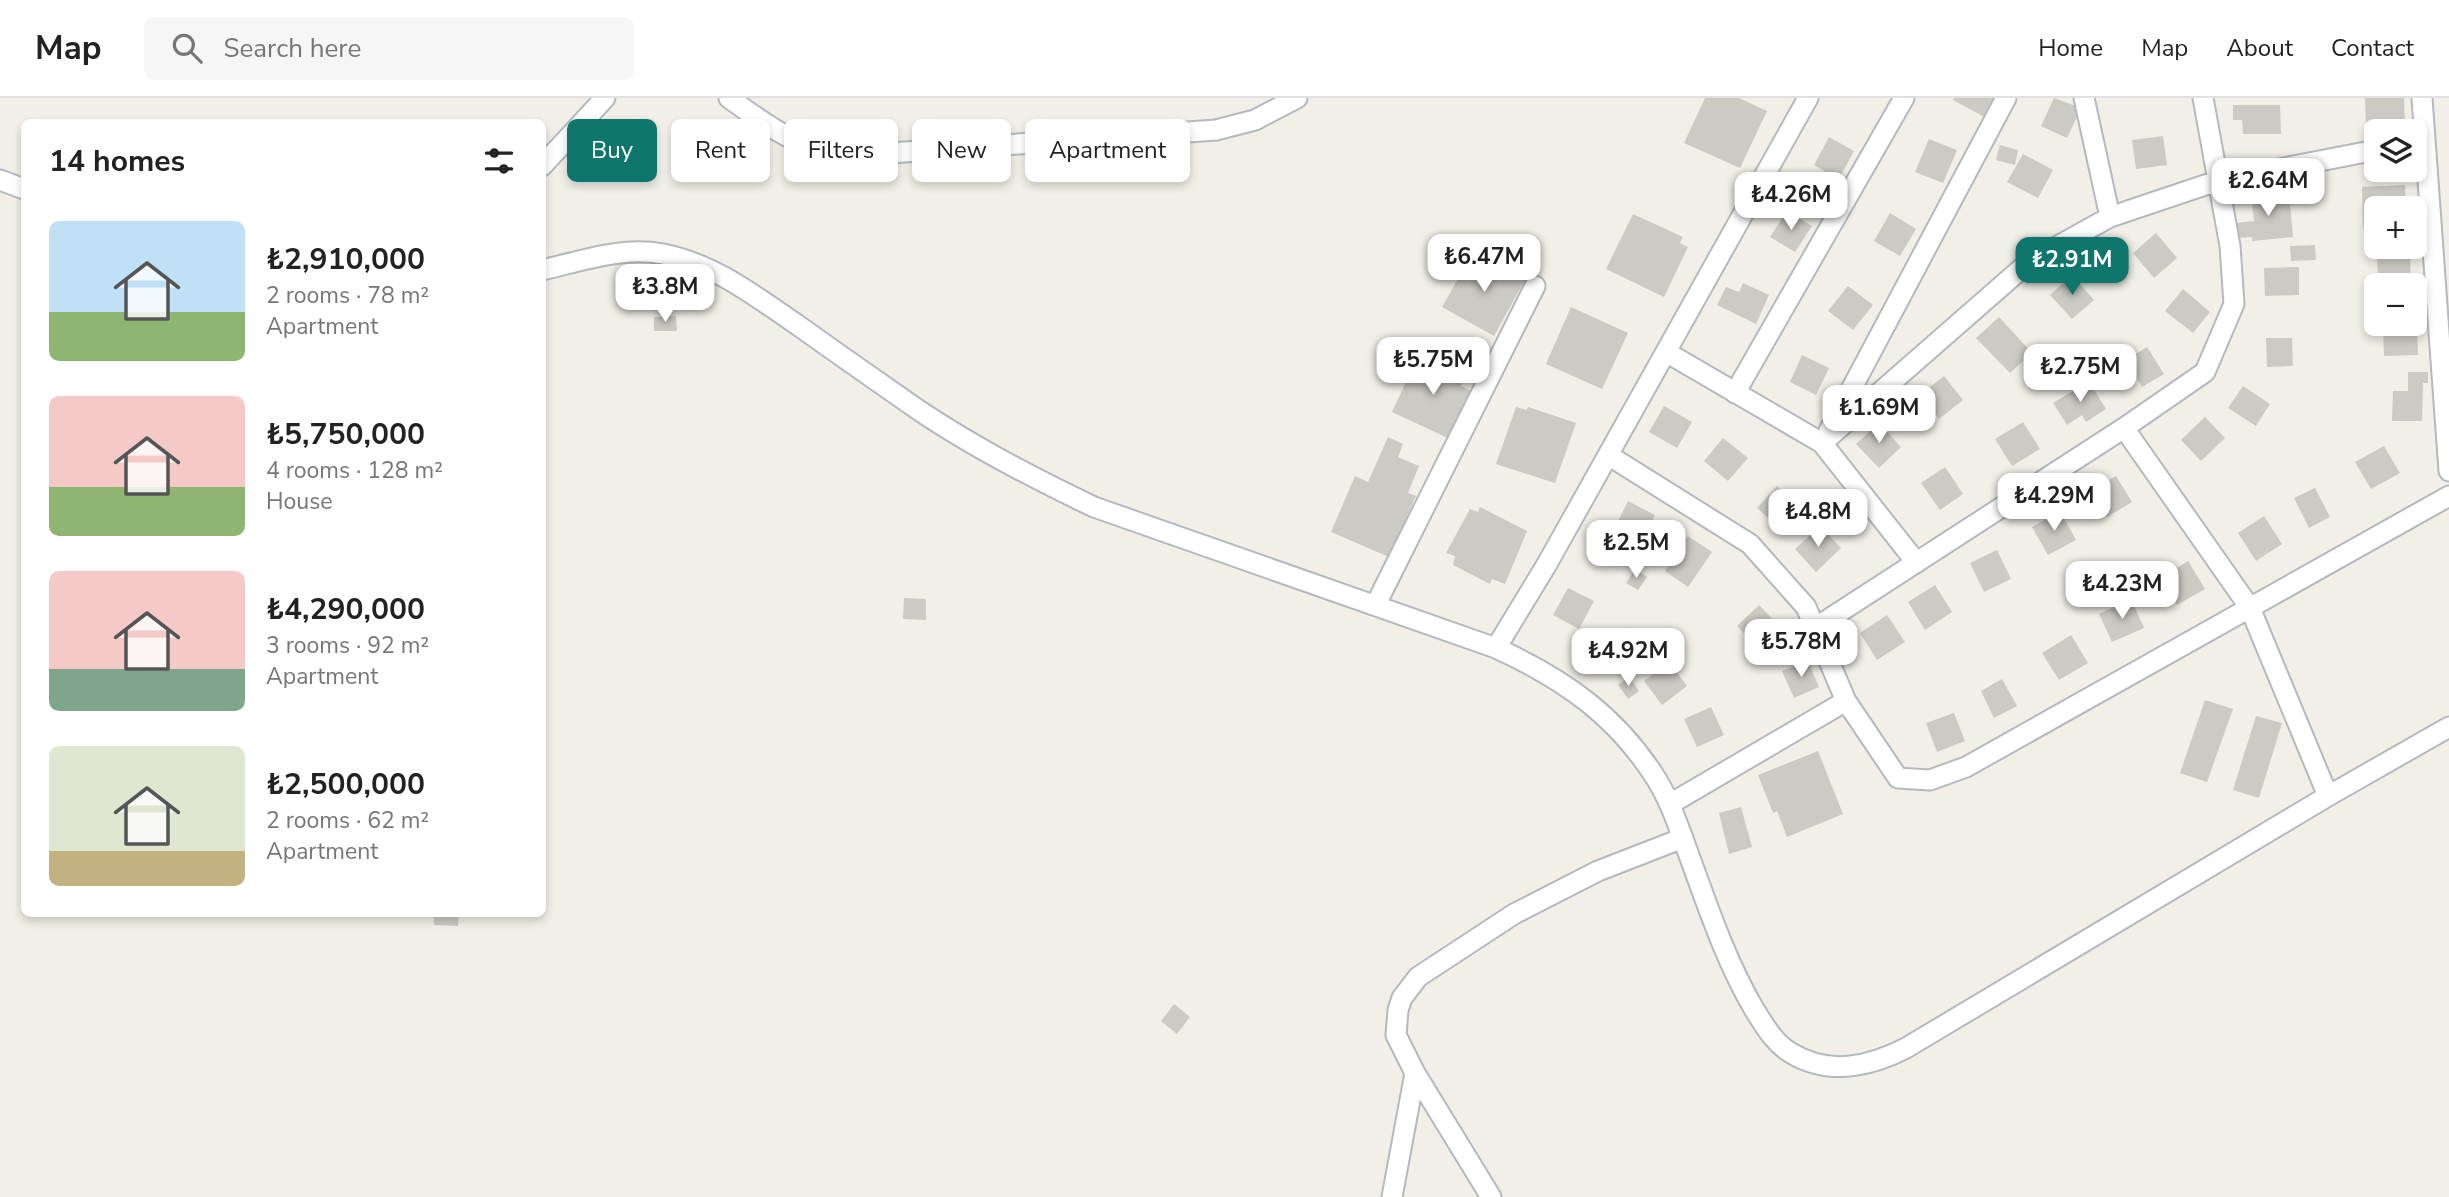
<!DOCTYPE html>
<meta charset="utf-8">
<style>
:root{--surface:#fff;--page:#f6f6f6;--text:#222;--muted:#767676;--line:#e0e0e0;--accent:#0f766e}
body{margin:0;font-family:"Nunito Sans",sans-serif;background:var(--page);color:var(--text);height:100vh;display:flex;flex-direction:column;font-size:26px;white-space:nowrap}
*{box-sizing:border-box;margin:0}
p{font-size:23px;color:var(--muted)}
.icon{flex:none;width:38px;height:38px;fill:none;stroke:currentColor;stroke-width:2;stroke-linecap:round;stroke-linejoin:round}
.map{position:relative;flex:1;overflow:hidden}
.details{position:absolute;left:21px;top:21px;width:525px;height:798px;display:flex;flex-direction:column;background:var(--surface);border-radius:10px;box-shadow:0 4px 10px #0003}
.details>*{flex:none}
.banner{position:absolute;left:567px;top:21px;width:665px;height:63px;display:flex;gap:14px}
.tools{position:absolute;left:2364px;top:21px;display:grid;gap:14px}
.tools a{display:grid;place-items:center;width:63px;height:63px;border-radius:10px;background:var(--surface);box-shadow:0 4px 10px #0003;font-size:35px}
.price{position:absolute;translate:-50% -60px;padding:0 16px;border-radius:14px;background:#fff;color:#222;font-size:23px;line-height:46px;filter:drop-shadow(0 2px 4px #0008)}
.price::after{content:'';position:absolute;left:50%;top:42px;width:21px;height:16px;margin-left:-10px;background:inherit;clip-path:polygon(0 0,100% 0,50% 100%)}
.price.active{background:var(--accent);color:#fff}
ul{padding:0;list-style:none}
li{display:flex;align-items:center;gap:21px;height:175px;padding:0 28px}
li span{display:grid;place-items:center;flex:none;width:196px;height:140px;border-radius:10px;color:#555}
li>.icon{margin-inline-start:auto}
span .icon{width:84px;height:84px;fill:#fffc;stroke-width:1}
li b{font-size:30px}
h2{display:flex;justify-content:space-between;align-items:center;height:84px;padding:0 28px;font-size:30px}
.tag{padding:0 24px;border-radius:10px;background:var(--surface);box-shadow:0 4px 10px #0003;font-size:24px;line-height:63px}
.tag.active{background:var(--accent);color:#fff}
header{display:flex;align-items:center;gap:42px;box-sizing:border-box;height:98px;padding:0 35px;background:var(--surface);border-bottom:2px solid var(--line)}
header strong{font-size:33px}
nav{display:flex;gap:38px;margin-inline-start:auto;font-size:24px}
.search{width:490px;height:63px;background:var(--page);display:flex;align-items:center;gap:18px;box-sizing:border-box;padding:0 24px;border-radius:10px;color:var(--muted);font-size:26px}
.map>svg:first-child{display:block}
.building{fill:#cccac5}
.lines{fill:none;stroke-linecap:round;stroke-linejoin:round}
.minor-casing{stroke:#b5b8bc;stroke-width:23}
.minor{stroke:#fff;stroke-width:19}
</style>
<header>
<strong>Map</strong>
<div class="search"><svg class="icon" aria-label="search" viewBox="0 0 24 24"><circle cx="10" cy="10" r="6"/><path d="M15 15l6 6"/></svg>Search here</div>
<nav><a>Home</a><a>Map</a><a>About</a><a>Contact</a></nav>
</header>
<div class="map">
<svg width="2449" height="1099" viewBox="0 0 2449 1099">
<rect width="100%" height="100%" fill="#f1efe8"/>
<path class="building" d="M1705,0H1739L1767,13L1740,70L1684,45Z
M1954,0H1999L1988,21L1953,2Z
M2054,0L2081,10L2067,40L2041,28Z
M2365,0H2404L2405,25L2366,26Z
M2233,7H2280L2281,36H2243L2242,22H2233Z
M2163,38L2167,67L2136,71L2132,42Z
M1829,39L1854,53L1837,85L1826,79L1828,75L1814,67Z
M1929,41L1957,52L1943,85L1915,74Z
M2000,47L2018,52L2015,67L1996,62Z
M2023,56L2053,72L2038,100L2007,84Z
M2405,87L2406,110H2376V129L2363,130L2362,89Z
M2289,94L2293,139L2252,143V139L2236,140L2235,125L2254,123L2251,98Z
M1787,113L1812,128L1795,154L1770,139Z
M1890,115L1916,131L1900,158L1874,143Z
M1633,116L1683,139L1680,145L1688,149L1664,199L1606,171Z
M2156,135L2177,160L2154,180L2133,155Z
M2315,147L2316,162L2291,163L2290,148Z
M1473,154L1525,182L1494,238L1442,209Z
M2410,158L2411,187H2378L2377,159Z
M2299,169V197L2265,198L2264,170Z
M2072,177L2094,202L2072,221L2050,197Z
M1743,185L1769,197L1756,226L1717,207L1726,189L1739,194Z
M1848,188L1873,207L1853,232L1828,213Z
M2183,191L2210,214L2193,235L2165,213Z
M1571,209L1628,235L1602,291L1546,266Z
M676,218L677,233H654V219Z
M1999,219L2032,255L2010,275L1976,240Z
M2417,227L2418,257L2384,258L2383,229Z
M2266,240H2292L2293,268L2267,269Z
M2147,249L2164,276L2142,289L2126,262Z
M1419,256L1466,277L1461,288L1472,293L1450,341L1392,314Z
M1802,257L1829,270L1816,297L1790,284Z
M2408,274H2428V285H2423L2422,323H2392L2393,293H2408Z
M1944,278L1963,302L1939,321L1920,297Z
M2089,283L2106,311L2086,324L2082,317L2067,327L2053,305Z
M2243,288L2270,306L2256,328L2228,310Z
M1664,308L1692,324L1677,350L1649,334Z
M1516,309L1527,312L1528,309L1576,325L1555,385L1496,366Z
M2205,319L2225,340L2201,363L2181,342Z
M2023,324L2040,351L2012,368L1995,341Z
M1879,325L1901,349L1879,370L1856,346Z
M1388,339L1403,346L1398,359L1419,368L1408,395L1416,398L1389,459L1331,434L1355,378L1368,384Z
M1723,340L1748,360L1728,383L1704,363Z
M2384,348L2400,375L2371,391L2355,364Z
M1945,369L1963,396L1940,412L1921,385Z
M2116,378L2132,404L2107,419L2090,393Z
M1777,388L1801,410L1781,431L1757,410Z
M2315,390L2330,419L2309,430L2294,400Z
M1628,403L1655,417L1642,443L1615,429Z
M1480,409L1527,433L1505,486L1492,481L1490,486L1453,467L1455,458L1446,455L1470,411L1478,414Z
M2060,413L2076,442L2048,457L2032,429Z
M2264,418L2282,446L2256,463L2238,435Z
M1820,428L1841,450L1816,474L1795,451Z
M1688,438L1712,454L1688,489L1665,473Z
M1997,452L2011,481L1984,494L1970,465Z
M2188,463L2205,491L2177,507L2161,480Z
M1635,471L1647,479L1638,492L1626,485Z
M1935,487L1952,514L1925,532L1908,504Z
M1568,490L1594,503L1579,531L1553,517Z
M904,500L926,501V522L903,521Z
M2131,501L2144,530L2112,544L2099,516Z
M1759,507L1781,530L1759,551L1737,528Z
M1887,517L1905,544L1877,562L1860,535Z
M1629,529L1651,550L1630,572L1608,551Z
M2071,537L2088,565L2059,582L2042,555Z
M1808,563L1819,589L1794,600L1782,573Z
M1669,564L1687,588L1662,607L1644,583Z
M1629,579L1639,593L1628,601L1618,587Z
M2002,581L2017,608L1994,620L1981,593Z
M2205,602L2233,611L2207,684L2180,675Z
M1711,609L1724,637L1697,649L1684,621Z
M1954,615L1965,643L1937,654L1926,625Z
M2256,618L2282,625L2259,700L2233,692Z
M1818,653L1843,716L1787,739L1777,713L1773,715L1758,677Z
M1741,709L1752,749L1729,756L1719,715Z
M434,816H459L458,828L434,827Z
M1174,906L1190,919L1177,936L1161,923Z"/>
<g class="lines">
<defs>
<path id="minor" d="M729,0C769,29 797,50 848,58L1216,32L1255,22L1297,0
M2084,0L2110,119
M2422,0L2449,373
M542,68L605,0
M0,82L24,91
M542,172C582,163 622,148 663,156C715,166 756,199 799,228C838,256 877,283 917,311C973,349 1033,380 1094,409L1496,550C1564,581 1617,618 1657,682C1672,707 1680,733 1690,760C1709,812 1726,863 1754,911C1764,927 1774,945 1791,955C1829,978 1869,969 1906,950L2328,698L2449,629
M1666,254L1822,345L1916,464
M1735,295L1904,0
M2124,330L2250,510L2328,698
M1829,333L2006,0
M1822,345L2029,164L2110,119L2217,83L2376,52
M1608,357L1750,446L1806,509L1846,603L1898,680L1930,682L1966,669L2449,398
M1376,506L1535,188
M1815,530L2124,330L2205,274L2234,206L2230,148L2203,0
M1496,550L1547,466L1808,0
M1670,706L1846,603
M1392,1099L1415,975
M1491,1099L1415,975L1396,937L1398,912L1402,900L1418,879L1514,816L1598,773L1683,740"/>
</defs>
<use href="#minor" class="minor-casing"/>
<use href="#minor" class="minor"/>
</g>
</svg>
<div class="tools">
<a><svg class="icon" aria-label="layers" viewBox="0 0 24 24"><path d="M12 4l9 5-9 5-9-5zM3 14l9 5 9-5"/></svg></a>
<a>+</a>
<a>−</a>
</div>
<b class="price" style="left:2268px;top:120px">₺2.64M</b>
<b class="price" style="left:1791px;top:134px">₺4.26M</b>
<b class="price" style="left:1484px;top:196px">₺6.47M</b>
<b class="price active" style="left:2072px;top:199px">₺2.91M</b>
<b class="price" style="left:665px;top:226px">₺3.8M</b>
<b class="price" style="left:1433px;top:299px">₺5.75M</b>
<b class="price" style="left:2080px;top:306px">₺2.75M</b>
<b class="price" style="left:1879px;top:347px">₺1.69M</b>
<b class="price" style="left:2054px;top:435px">₺4.29M</b>
<b class="price" style="left:1818px;top:451px">₺4.8M</b>
<b class="price" style="left:1636px;top:482px">₺2.5M</b>
<b class="price" style="left:2122px;top:523px">₺4.23M</b>
<b class="price" style="left:1801px;top:581px">₺5.78M</b>
<b class="price" style="left:1628px;top:590px">₺4.92M</b>
<div class="banner">
<a class="tag active">Buy</a>
<a class="tag">Rent</a>
<a class="tag">Filters</a>
<a class="tag">New</a>
<a class="tag">Apartment</a>
</div>
<section class="details">
<h2>14 homes<svg class="icon" aria-label="filters" viewBox="0 0 24 24"><path d="M4 7h16M4 17h16"/><circle cx="9" cy="7" r="2"/><circle cx="15" cy="17" r="2"/></svg></h2>
<ul>
<li><span style="background:linear-gradient(#bfe0f5 65%,#8fb573 0)"><svg class="icon" aria-label="home" viewBox="0 0 24 24"><path d="M3 11l9-7 9 7M6 9v11h12V9"/></svg></span><div><b>₺2,910,000</b><p>2 rooms · 78 m²</p><p>Apartment</p></div></li>
<li><span style="background:linear-gradient(#f6c9c9 65%,#8fb573 0)"><svg class="icon" aria-label="home" viewBox="0 0 24 24"><path d="M3 11l9-7 9 7M6 9v11h12V9"/></svg></span><div><b>₺5,750,000</b><p>4 rooms · 128 m²</p><p>House</p></div></li>
<li><span style="background:linear-gradient(#f6c9c9 70%,#7fa58c 0)"><svg class="icon" aria-label="home" viewBox="0 0 24 24"><path d="M3 11l9-7 9 7M6 9v11h12V9"/></svg></span><div><b>₺4,290,000</b><p>3 rooms · 92 m²</p><p>Apartment</p></div></li>
<li><span style="background:linear-gradient(#dfe7d0 75%,#c2b280 0)"><svg class="icon" aria-label="home" viewBox="0 0 24 24"><path d="M3 11l9-7 9 7M6 9v11h12V9"/></svg></span><div><b>₺2,500,000</b><p>2 rooms · 62 m²</p><p>Apartment</p></div></li>
</ul>
</section>
</div>
